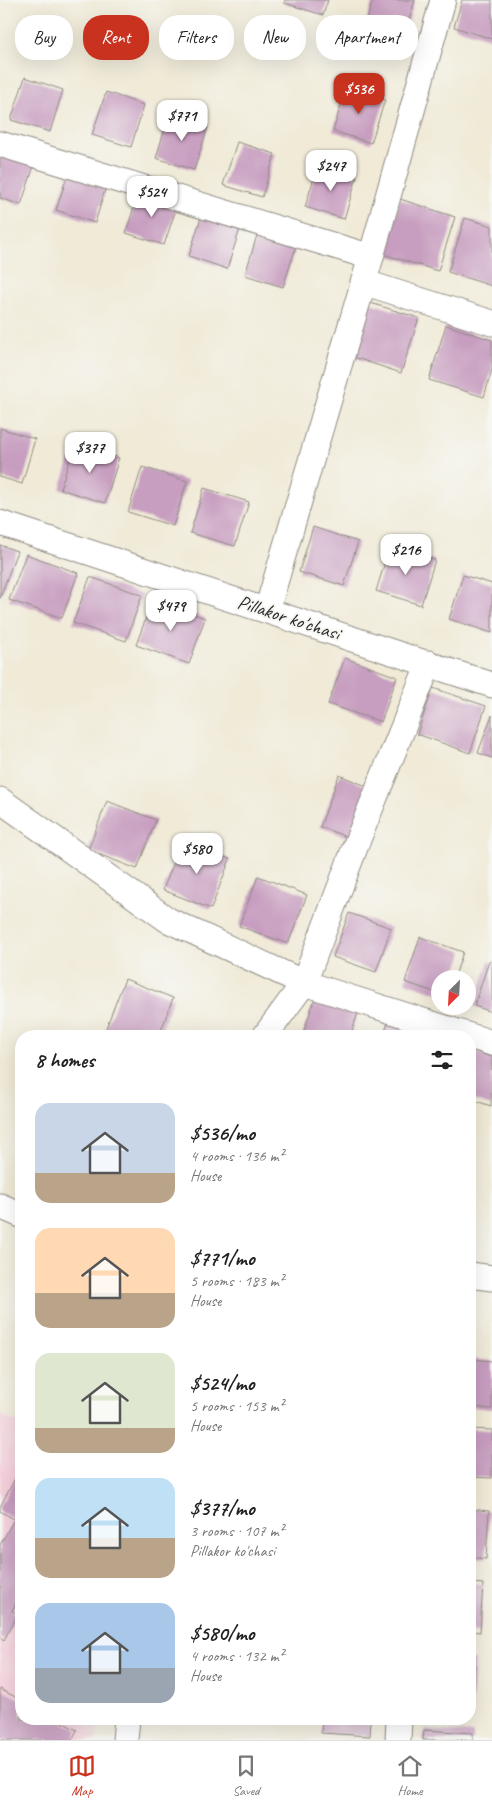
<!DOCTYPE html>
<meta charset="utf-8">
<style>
:root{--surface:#fff;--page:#f6f6f6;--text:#222;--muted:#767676;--line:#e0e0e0;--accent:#c8321e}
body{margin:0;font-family:Caveat,sans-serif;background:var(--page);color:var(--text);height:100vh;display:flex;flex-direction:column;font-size:19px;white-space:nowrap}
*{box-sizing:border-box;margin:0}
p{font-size:16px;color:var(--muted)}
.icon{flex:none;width:28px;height:28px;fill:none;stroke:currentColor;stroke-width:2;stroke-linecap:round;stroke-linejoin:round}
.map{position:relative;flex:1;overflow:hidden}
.sheet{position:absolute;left:15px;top:1030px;width:461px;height:695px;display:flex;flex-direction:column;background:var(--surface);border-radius:20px;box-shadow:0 5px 20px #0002}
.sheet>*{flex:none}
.guide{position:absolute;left:15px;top:15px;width:462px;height:45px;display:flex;gap:10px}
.needle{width:32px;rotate:204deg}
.buttons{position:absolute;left:431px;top:970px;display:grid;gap:10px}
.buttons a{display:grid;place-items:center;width:45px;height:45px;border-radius:50%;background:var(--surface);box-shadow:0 5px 20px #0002;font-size:25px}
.price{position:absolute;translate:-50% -42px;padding:0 11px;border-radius:10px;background:#fff;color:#222;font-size:16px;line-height:32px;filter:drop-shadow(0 1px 2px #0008)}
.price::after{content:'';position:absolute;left:50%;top:30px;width:15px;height:11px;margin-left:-8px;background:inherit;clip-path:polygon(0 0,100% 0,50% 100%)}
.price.selected{background:var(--accent);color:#fff}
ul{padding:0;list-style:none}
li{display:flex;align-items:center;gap:15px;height:125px;padding:0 20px}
li span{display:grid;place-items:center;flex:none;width:140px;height:100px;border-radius:15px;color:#555}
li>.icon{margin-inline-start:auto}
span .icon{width:60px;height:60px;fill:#fffc;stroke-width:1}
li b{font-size:21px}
h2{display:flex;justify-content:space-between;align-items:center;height:60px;padding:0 20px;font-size:21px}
.chip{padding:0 18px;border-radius:20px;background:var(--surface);box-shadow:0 5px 20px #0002;font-size:18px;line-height:45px}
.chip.selected{background:var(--accent);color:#fff}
.dock{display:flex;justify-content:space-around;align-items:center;height:70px;border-top:1px solid var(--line);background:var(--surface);font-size:14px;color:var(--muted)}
.dock a{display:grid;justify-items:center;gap:2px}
.dock .selected{color:var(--accent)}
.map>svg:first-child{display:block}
.built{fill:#f5cfdc}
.building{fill:#c79dc0}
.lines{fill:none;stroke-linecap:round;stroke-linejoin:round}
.minor-casing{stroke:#8e8a81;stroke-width:27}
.minor{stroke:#fff;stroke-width:25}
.labels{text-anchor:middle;stroke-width:4;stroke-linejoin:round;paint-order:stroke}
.street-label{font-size:20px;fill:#2b2b2b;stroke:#f6f6f2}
</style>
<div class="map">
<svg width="492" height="1740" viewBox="0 0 492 1740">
<rect width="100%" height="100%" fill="#f6f6f2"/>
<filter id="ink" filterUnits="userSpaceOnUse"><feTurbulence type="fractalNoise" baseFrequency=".02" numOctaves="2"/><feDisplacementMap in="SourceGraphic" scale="10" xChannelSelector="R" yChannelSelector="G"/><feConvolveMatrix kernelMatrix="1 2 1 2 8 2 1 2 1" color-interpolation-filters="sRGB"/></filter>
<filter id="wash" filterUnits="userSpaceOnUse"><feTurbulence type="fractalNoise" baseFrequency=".0096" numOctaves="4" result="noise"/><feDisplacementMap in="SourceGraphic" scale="20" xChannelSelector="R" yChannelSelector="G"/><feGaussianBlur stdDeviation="1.12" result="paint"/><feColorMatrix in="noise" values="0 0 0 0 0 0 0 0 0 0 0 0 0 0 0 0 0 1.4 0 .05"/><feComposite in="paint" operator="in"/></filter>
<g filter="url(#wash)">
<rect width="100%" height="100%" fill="#f0ead7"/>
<path class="built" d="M0,1415L21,1424V1719H98L96,1740H0Z"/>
<g id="blocks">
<path class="building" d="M285,0H328L323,15L284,3Z
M373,0H415L403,40L364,28Z
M462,0H492V39L454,27Z
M25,77L63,90L50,132L11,120Z
M346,88L385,100L371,143L333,131Z
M106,92L144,105L131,147L92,135Z
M169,115L208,127L194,170L156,158Z
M237,142L275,154L262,197L223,185Z
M0,152L35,163L21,205L0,198Z
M318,165L357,177L344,219L305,207Z
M70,168L108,180L95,223L56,210Z
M139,190L178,203L164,245L126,233Z
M400,199L455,217L438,271L383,254Z
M202,214L241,226L227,269L189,256Z
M465,218L492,226V286L448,272Z
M258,232L297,244L283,287L245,275Z
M364,301L419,318L401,373L347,355Z
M446,325L492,340V370L484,397L429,380Z
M0,428L35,439L22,484L0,477Z
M75,444L119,458L105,503L60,489Z
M142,467L187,481L173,526L128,512Z
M204,488L249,502L235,546L190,533Z
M313,527L358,542L344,586L299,572Z
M0,545L17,551L0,598Z
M390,546L435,560L421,605L376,591Z
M26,554L78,573L62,618L9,600Z
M463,575L492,584V633L449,619Z
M90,577L142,595L126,641L73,623Z
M153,599L205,618L189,664L136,645Z
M345,658L397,677L381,722L328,704Z
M433,688L486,706L470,753L417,734Z
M492,715V758L478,753Z
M339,775L369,787L350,838L320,827Z
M107,801L156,820L137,869L88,850Z
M182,841L230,859L211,909L163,890Z
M258,876L307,895L288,944L239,926Z
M349,913L391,928L376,972L333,957Z
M420,937L463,952L454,979H440V994L405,982Z
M489,961L492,963V1012L474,1006Z
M125,979L173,998L159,1036H126L106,1028Z
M315,998L358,1013L350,1036H302Z
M388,1023L426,1036H383Z
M470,1050L492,1057L491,1106L470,1099Z
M470,1359L492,1361V1409L470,1407Z
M470,1429L492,1430V1478L470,1477Z
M18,1473L21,1475V1594L12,1611L18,1614L4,1640L0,1637V1545L14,1519L0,1511V1507Z
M470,1509L489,1511L486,1559L470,1557Z
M470,1583L483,1584L480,1632L470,1631Z
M470,1660H475L472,1708H470Z
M0,1689L21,1700V1719H56L77,1730L72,1740H0Z
M322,1719H371L370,1736L321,1733Z
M424,1730L473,1733V1740H423Z"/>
</g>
</g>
<g filter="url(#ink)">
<use href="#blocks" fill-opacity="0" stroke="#8e8a81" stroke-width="1"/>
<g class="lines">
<defs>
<path id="minor" d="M0,144L371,257
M363,282L492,323
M0,523L492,685
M267,610L371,257L443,0
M0,800L168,920L304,983L492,1043
M265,1036L304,983L357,842L429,663
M0,1206L21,1215
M470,1275L492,1278
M125,1740L127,1719
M398,1740L399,1719"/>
</defs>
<use href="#minor" class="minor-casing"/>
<use href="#minor" class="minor"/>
</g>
</g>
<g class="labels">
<g class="street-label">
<text transform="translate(289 617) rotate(18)" y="7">Pillakor ko'chasi</text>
</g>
</g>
</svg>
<div class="buttons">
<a><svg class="needle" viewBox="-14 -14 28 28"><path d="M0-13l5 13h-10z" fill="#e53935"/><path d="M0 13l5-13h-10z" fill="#767676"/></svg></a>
</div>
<b class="price selected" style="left:359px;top:115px">$536</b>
<b class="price" style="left:182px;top:142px">$771</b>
<b class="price" style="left:331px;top:192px">$247</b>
<b class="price" style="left:152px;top:218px">$524</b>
<b class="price" style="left:90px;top:474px">$377</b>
<b class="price" style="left:406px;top:576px">$216</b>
<b class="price" style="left:171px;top:632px">$479</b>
<b class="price" style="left:197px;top:875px">$580</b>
<div class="guide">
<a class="chip">Buy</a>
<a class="chip selected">Rent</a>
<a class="chip">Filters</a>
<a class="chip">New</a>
<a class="chip">Apartment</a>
</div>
<section class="sheet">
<h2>8 homes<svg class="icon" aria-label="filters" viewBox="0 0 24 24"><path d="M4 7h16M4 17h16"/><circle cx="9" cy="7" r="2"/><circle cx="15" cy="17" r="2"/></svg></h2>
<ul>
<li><span style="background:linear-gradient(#c9d6e8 70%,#b9a48a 0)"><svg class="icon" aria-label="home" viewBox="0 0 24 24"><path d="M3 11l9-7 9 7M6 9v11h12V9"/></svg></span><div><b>$536/mo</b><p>4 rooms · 136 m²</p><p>House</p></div></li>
<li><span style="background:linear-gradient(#ffd9b3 65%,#b9a48a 0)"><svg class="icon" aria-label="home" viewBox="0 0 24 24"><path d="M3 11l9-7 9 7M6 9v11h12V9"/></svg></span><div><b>$771/mo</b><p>5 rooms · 183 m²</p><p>House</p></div></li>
<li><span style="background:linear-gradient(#dfe7d0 75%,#b9a48a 0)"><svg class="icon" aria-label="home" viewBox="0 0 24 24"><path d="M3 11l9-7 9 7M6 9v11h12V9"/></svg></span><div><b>$524/mo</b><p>5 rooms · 153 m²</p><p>House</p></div></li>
<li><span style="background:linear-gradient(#bfe0f5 60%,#b9a48a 0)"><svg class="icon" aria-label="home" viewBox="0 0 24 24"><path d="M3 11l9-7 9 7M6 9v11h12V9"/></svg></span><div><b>$377/mo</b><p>3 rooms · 107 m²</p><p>Pillakor ko'chasi</p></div></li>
<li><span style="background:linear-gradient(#a9c7e8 65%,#9aa5b1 0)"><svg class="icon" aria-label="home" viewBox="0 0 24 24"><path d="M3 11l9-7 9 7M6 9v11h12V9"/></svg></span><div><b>$580/mo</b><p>4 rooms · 132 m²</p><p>House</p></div></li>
</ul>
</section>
</div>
<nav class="dock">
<a class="selected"><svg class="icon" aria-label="map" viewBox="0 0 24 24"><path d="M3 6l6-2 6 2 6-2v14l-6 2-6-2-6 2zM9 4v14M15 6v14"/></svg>Map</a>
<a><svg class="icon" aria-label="saved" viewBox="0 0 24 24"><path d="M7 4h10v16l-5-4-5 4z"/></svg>Saved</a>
<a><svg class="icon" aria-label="home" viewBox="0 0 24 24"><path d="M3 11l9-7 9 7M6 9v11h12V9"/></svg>Home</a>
</nav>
